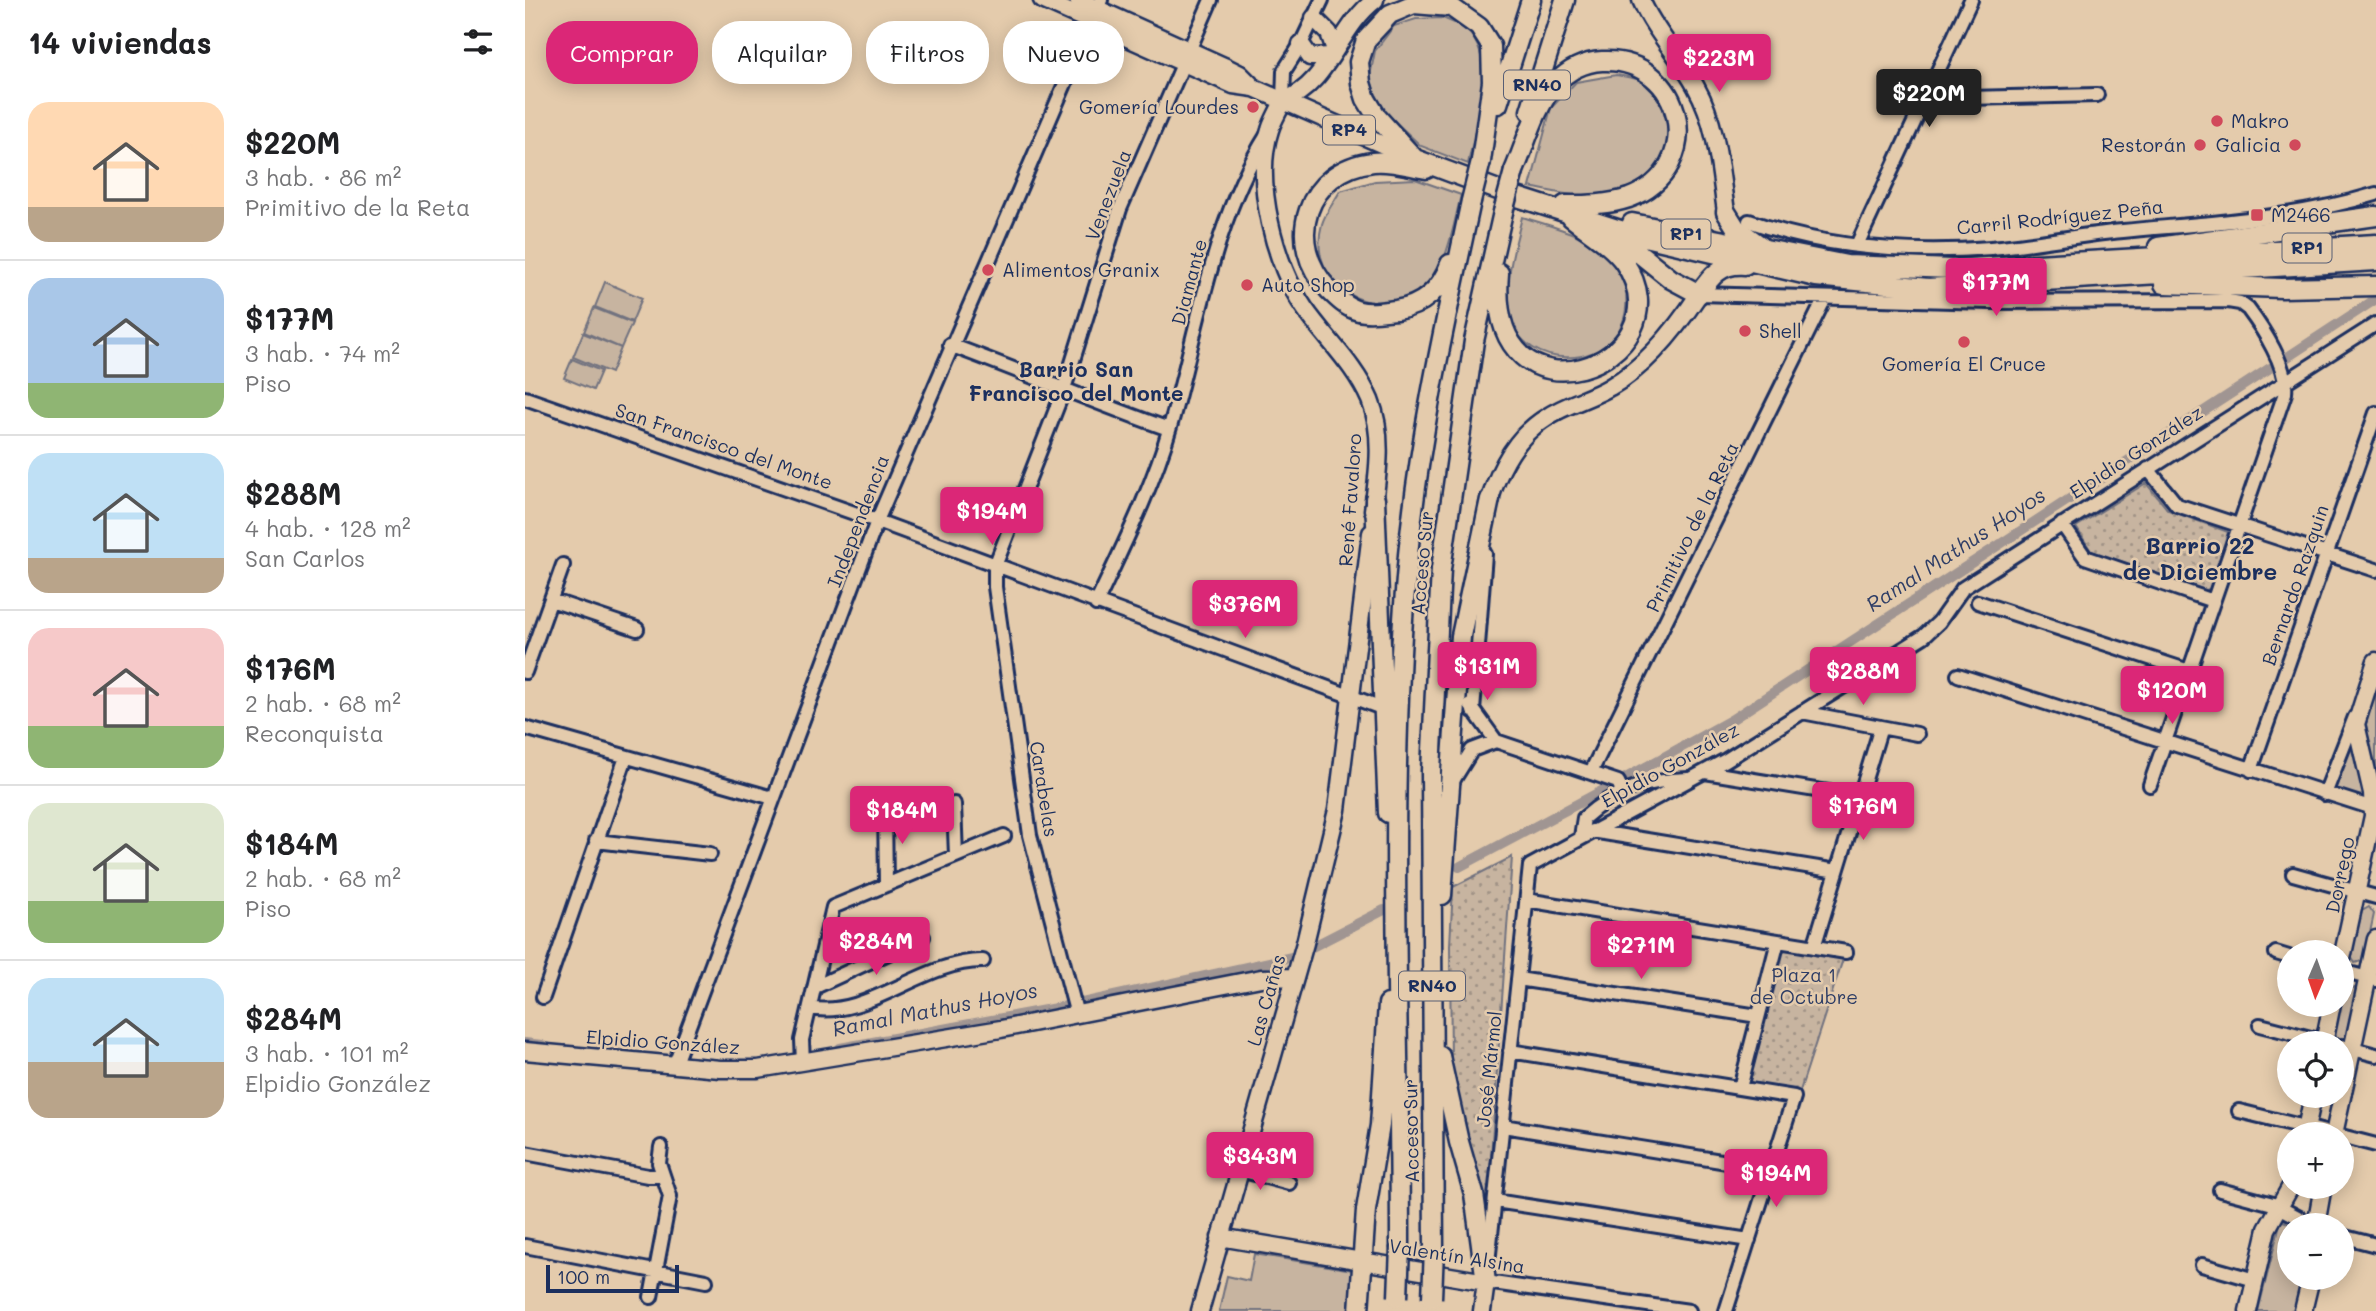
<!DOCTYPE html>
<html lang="es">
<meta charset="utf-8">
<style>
:root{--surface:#fff;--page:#f2f2f2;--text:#202124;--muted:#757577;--line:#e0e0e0;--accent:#db2777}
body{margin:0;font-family:Mali,sans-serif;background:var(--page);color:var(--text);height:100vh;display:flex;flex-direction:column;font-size:26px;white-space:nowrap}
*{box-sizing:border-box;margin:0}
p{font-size:23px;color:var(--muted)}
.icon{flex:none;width:38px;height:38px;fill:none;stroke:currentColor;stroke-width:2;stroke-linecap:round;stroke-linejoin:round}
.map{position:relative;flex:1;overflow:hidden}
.sheet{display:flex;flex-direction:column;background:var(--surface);width:525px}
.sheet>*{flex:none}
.top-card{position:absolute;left:21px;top:21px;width:665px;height:63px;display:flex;gap:14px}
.needle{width:46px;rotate:182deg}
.buttons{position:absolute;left:1752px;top:940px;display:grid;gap:14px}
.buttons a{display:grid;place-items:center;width:77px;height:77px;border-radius:50%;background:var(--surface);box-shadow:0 4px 18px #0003;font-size:35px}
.scale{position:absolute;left:21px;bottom:18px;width:133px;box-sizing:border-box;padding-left:7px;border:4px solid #1b2f5e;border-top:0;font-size:19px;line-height:24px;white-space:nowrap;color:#1b2f5e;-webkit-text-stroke:5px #e4cbac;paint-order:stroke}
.price{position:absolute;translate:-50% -60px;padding:0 16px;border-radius:7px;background:var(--accent);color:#fff;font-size:23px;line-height:46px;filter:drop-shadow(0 2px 4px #0008)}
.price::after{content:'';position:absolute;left:50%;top:42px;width:21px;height:16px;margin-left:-10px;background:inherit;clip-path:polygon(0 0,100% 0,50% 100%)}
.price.on{background:#222;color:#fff}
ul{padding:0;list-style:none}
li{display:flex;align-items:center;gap:21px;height:175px;padding:0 28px}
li+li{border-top:2px solid var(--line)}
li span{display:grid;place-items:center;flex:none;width:196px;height:140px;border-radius:21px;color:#555}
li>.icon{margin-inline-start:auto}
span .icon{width:84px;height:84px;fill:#fffc;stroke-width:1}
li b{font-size:30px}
h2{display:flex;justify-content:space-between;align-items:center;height:84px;padding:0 28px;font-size:30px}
.tag{padding:0 24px;border-radius:28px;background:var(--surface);box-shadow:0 4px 18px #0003;font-size:24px;line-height:63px}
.tag.on{background:var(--accent);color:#fff}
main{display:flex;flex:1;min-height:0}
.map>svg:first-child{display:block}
.grass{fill:#c7b4a0;stroke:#71727f;stroke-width:2}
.park{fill:url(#park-dots);stroke:#71727f;stroke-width:2}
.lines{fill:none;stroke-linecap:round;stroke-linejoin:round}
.canal{stroke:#a09592;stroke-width:10}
.minor-casing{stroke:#1b2f5e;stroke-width:18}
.major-casing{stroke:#1b2f5e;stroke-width:21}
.highway-casing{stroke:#1b2f5e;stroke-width:23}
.minor{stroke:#e4cbac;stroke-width:12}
.major{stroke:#e4cbac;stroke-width:16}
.highway{stroke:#e4cbac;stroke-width:18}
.highway-bridge-casing{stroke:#1b2f5e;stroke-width:23;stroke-linecap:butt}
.highway-bridge{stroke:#e4cbac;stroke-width:18}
.poi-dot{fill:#d1495b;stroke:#e4cbac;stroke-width:2.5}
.labels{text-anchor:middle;stroke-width:5;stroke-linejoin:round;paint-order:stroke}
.shield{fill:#e4cbac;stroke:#575e75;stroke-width:2}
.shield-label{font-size:18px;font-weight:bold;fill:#1b2f5e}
.poi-label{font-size:19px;fill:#1b2f5e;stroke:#e4cbac;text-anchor:start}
.street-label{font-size:19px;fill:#1b2f5e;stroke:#e4cbac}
.park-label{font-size:19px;fill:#2c3c65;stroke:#e4cbac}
.neighbourhood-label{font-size:21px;font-weight:bold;fill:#1b2f5e;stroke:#e4cbac}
.water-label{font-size:21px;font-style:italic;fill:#2f3e66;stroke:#e4cbac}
.quarter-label{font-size:23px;font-weight:bold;fill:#1b2f5e;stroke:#e4cbac}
</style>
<main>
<section class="sheet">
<h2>14 viviendas<svg class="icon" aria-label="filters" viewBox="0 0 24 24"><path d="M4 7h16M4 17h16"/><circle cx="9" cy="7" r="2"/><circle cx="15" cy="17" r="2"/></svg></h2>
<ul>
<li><span style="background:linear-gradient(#ffd9b3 75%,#b9a48a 0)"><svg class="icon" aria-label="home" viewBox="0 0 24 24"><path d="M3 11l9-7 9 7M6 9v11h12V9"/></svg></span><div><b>$220M</b><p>3 hab. · 86 m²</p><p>Primitivo de la Reta</p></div></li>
<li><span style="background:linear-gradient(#a9c7e8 75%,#8fb573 0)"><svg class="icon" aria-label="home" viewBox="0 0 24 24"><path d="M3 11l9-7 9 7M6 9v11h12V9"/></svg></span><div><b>$177M</b><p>3 hab. · 74 m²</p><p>Piso</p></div></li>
<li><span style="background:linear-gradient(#bfe0f5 75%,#b9a48a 0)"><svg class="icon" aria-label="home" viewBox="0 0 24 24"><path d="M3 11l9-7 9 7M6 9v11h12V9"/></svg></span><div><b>$288M</b><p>4 hab. · 128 m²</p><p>San Carlos</p></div></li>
<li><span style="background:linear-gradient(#f6c9c9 70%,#8fb573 0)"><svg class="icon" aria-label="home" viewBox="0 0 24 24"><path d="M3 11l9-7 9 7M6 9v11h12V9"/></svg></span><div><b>$176M</b><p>2 hab. · 68 m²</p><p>Reconquista</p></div></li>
<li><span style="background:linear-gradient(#dfe7d0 70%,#8fb573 0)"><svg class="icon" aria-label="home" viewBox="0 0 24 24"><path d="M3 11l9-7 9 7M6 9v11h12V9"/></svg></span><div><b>$184M</b><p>2 hab. · 68 m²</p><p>Piso</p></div></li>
<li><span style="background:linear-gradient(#bfe0f5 60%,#b9a48a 0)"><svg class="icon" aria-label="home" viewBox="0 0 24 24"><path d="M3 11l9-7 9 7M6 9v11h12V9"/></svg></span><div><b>$284M</b><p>3 hab. · 101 m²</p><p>Elpidio González</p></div></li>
</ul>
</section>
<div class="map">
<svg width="1851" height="1311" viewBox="0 0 1851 1311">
<defs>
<pattern id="park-dots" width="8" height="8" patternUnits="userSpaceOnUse" patternTransform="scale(1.75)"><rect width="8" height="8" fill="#c7b4a0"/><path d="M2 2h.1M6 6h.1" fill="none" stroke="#a19386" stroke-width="1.8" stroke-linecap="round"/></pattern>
</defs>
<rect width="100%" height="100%" fill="#e4cbac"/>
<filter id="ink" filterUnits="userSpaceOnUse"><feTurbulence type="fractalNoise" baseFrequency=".0143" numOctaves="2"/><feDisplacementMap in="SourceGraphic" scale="14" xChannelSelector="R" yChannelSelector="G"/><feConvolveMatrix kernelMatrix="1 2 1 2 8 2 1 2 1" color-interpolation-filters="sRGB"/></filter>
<g filter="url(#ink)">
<path class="grass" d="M918,18C926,22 937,25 943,31C974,66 951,123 943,164L896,146L861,113L849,91L845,76L850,51L869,26L891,19Z
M1091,75C1101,77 1113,78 1123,83C1151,97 1152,142 1136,165C1127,180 1103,192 1086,195C1060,200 1030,192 1005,187L1026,108L1051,82Z
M890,179L936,195C929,222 922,271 899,289C850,325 780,286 797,224C800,213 810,201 815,191L850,181Z
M997,217C1027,226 1064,235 1088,259C1095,266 1100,283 1101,293C1109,372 995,378 984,312C979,280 990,247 997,217Z
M80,282L117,298L107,322L70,307Z
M69,308L107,323L96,348L59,332Z
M58,333L96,348L86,373L48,357Z
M47,359L76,371L68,390L39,378Z
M1851,685V779L1841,724Z
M1828,738L1843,796L1840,799L1809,789Z
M1844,907L1849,914L1839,960L1830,963L1826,957L1837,911Z
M1821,986L1830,988L1831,993L1822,1036L1815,1040L1808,1033Z
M1756,1220L1767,1225H1764V1278H1779L1771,1311H1733Z
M729,1254L828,1270L824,1311H694L702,1276L724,1281Z"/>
<path class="park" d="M1621,483L1643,510L1703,532L1685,589L1680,590L1566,551L1551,527Z
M987,857L961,1228L944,1143L929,1103L926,1067L925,945L928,887Z
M1258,949L1318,959L1275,1091L1224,1083Z"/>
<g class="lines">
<path class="canal" d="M1761,358L1851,299
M1099,779L1206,720L1745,368
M934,867L1086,786
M785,948L859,910
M557,1003L767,957
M0,1043L17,1045
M315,1048L542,1006"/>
<defs>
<path id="minor" d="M1400,99L1572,95
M758,101L759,71L776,44L797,0
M1224,221C1300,248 1386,254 1466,248C1510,244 1554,235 1598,231C1683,223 1769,219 1851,194
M1332,245L1446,0
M1174,294L1464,302L1703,301L1715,303L1723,309C1738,329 1763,367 1760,393L1625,785
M425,345C499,372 570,403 644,429
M0,398L352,521L857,708
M1623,469L1652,505L1851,570
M1537,524L1560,557L1688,601
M26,600L112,629
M1453,602L1664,671
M571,604C598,546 627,489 645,427C673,330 687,222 742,135
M0,672L38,565
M1433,675L1851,809
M945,705L971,741
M948,711L960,554
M1277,712L1392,734
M0,728L248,798
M1726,770L1851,413
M1066,772L1300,298
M1180,772L1334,797
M929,779L947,750L971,741L1093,782L1097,791
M1800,794L1830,717
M429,804L431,856
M360,807L361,885
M1067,831L1312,871
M1056,837L1059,818C1090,790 1121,780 1163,779
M71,841L185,854
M1768,874L1851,897
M1001,900L1321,952
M1289,947L1356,727
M1751,953L1764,957
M1816,971L1851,980
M993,979L1233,1016
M290,987L398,937
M18,997L101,757
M285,1008C342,1020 398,960 458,961
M552,1015L505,835L470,587V566L539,389L595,209L686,0
M1735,1025L1805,1043
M1816,1046L1851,1055
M985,1051L1269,1097L1201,1311
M278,1062L277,1040L308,907L479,836
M149,1066L352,521L576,0
M1215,1088L1253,941
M1714,1111L1808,1134
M978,1126L1246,1169
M1816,1136L1851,1145
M0,1153L123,1176H137
M715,1170L764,1183
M1695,1190L1748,1204L1788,1225
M970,1201L1224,1240
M1816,1236L1851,1245
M0,1246L181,1281
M1677,1265L1730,1280
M126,1297L145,1196L134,1163L136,1147
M1164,1311L961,1282L1005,866L1201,760L1399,636L1414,622L1438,588L1851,324"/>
<path id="major" d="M517,0L708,85L729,88L888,158
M553,0L699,66L715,74L729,88
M1116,0C1130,32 1154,56 1171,87C1192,124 1195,170 1201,212
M789,18L804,33L810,50
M776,44L785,57L806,56
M965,499C975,467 992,435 1022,417C1041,404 1065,399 1085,387C1122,366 1151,329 1174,294
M848,510C853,474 859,434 845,400C830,365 801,339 780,309C750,266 728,181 745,130C748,120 754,111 758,101C804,84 813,28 850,0
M1816,963L1848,816L1847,793L1831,724L1851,661
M1799,1043L1807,1004
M0,1051L195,1069H233L476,1029L736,978L768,977
M1780,1134L1788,1096
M1809,1134L1851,939
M1791,1225L1798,1186
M695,1237L961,1282L957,1311
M675,1311L780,943L812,810L846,533
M1723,1311L1742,1229L1766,1186
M1778,1311L1786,1278"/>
<path id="highway" d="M973,104L1006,0
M1005,111L1040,0
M956,161L967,82L966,46L954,27L926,7L889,4L865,14L841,40L834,62L836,83L841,99L852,117L890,159L989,196L1111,235L1291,277L1403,288L1851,261
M901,169C884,166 865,160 848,162C781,170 758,242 804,290C812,298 822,308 834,311C845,314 860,311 871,310C898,306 916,289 925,264
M989,171C1001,143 1010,107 1030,84C1043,70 1059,62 1077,61C1160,57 1183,169 1104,198C1083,205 1062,205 1040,205
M1201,212L1211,228L1236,246
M1107,223L1322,265L1427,269L1851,244
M1089,233L1146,279L1174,294C1186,276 1196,263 1220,265
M1633,247L1851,216
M974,273C960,440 1168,363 1099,262C1086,244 1063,231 1046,217
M1639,284L1757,288L1851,286
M850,499L863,813
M917,895L936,636L965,499
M915,1056L934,1142L949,1194L961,1282
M875,1247C875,1017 862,784 883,555C894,436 921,318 946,201
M909,1249L906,771L916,569L949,341L978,212
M834,1311L841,1210L855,1125L863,1004"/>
</defs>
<use href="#minor" class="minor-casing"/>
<use href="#major" class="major-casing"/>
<use href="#highway" class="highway-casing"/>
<use href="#minor" class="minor"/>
<use href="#major" class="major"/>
<use href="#highway" class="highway"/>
<defs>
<path id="highway-bridge" d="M946,201L956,161
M978,212L989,171
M873,1297L875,1247
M907,1298L909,1249"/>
</defs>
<use href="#highway-bridge" class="highway-bridge-casing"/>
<use href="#highway-bridge" class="highway-bridge"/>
</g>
</g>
<g class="poi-dot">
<circle cx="728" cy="107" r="7"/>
<circle cx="1692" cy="121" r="7"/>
<circle cx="1675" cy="145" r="7"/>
<circle cx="1770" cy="145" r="7"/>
<rect x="1725" y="208" width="14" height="14" rx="3.5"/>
<circle cx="463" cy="270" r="7"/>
<circle cx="722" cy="285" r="7"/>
<circle cx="1220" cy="331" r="7"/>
<circle cx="1439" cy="342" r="7"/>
</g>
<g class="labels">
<g class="shield">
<rect x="979" y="70.5" width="66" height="29" rx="5"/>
<rect x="798" y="115.5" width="52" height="29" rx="5"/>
<rect x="1136.5" y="219.5" width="49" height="29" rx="5"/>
<rect x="1757.5" y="233.5" width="49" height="29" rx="5"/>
<rect x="874" y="971.5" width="66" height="29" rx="5"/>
</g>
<g class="shield-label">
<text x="1012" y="91">RN40</text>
<text x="824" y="136">RP4</text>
<text x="1161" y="240">RP1</text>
<text x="1782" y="254">RP1</text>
<text x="907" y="992">RN40</text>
</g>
<g class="poi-label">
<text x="714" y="114" text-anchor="end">Gomería Lourdes</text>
<text x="1706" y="128">Makro</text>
<text x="1661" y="152" text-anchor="end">Restorán</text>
<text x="1756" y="152" text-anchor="end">Galicia</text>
<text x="1746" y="222">M2466</text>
<text x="477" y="277">Alimentos Granix</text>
<text x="736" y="292">Auto Shop</text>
<text x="1234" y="338">Shell</text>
<text x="1439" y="371" text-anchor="middle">Gomería El Cruce</text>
</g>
<g class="street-label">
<text transform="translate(583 195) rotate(-69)" y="7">Venezuela</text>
<text transform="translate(1535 217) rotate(-6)" y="7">Carril Rodríguez Peña</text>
<text transform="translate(664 282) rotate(-75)" y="7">Diamante</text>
<text transform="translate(199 446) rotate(19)" y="7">San Francisco del Monte</text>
<text transform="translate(1611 452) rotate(-33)" y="7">Elpidio González</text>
<text transform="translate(825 500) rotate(-86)" y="7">René Favaloro</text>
<text transform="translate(333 521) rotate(-69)" y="7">Independencia</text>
<text transform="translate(1167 527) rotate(-64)" y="7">Primitivo de la Reta</text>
<text transform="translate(897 563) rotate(-85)" y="7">Acceso Sur</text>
<text transform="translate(1770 585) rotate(-71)" y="7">Bernardo Razquin</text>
<text transform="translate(1145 765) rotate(-29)" y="7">Elpidio González</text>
<text transform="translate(519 789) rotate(81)" y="7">Carabelas</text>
<text transform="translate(1815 875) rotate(-78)" y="7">Dorrego</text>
<text transform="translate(741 1000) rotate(-74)" y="7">Las Cañas</text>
<text transform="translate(138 1042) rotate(4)" y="7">Elpidio González</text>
<text transform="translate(964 1069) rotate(-84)" y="7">José Mármol</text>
<text transform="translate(886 1131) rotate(-91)" y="7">Acceso Sur</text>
<text transform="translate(932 1256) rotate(9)" y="7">Valentín Alsina</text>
</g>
<g class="park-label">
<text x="1279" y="982">Plaza 1<tspan x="1279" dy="22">de Octubre</tspan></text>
</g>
<g class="neighbourhood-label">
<text x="551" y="377">Barrio San<tspan x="551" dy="24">Francisco del Monte</tspan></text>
</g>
<g class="water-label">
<text transform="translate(1431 550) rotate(-33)" y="7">Ramal Mathus Hoyos</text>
<text transform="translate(410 1010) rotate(-11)" y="7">Ramal Mathus Hoyos</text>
</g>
<g class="quarter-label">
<text x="1675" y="554">Barrio 22<tspan x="1675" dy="26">de Diciembre</tspan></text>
</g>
</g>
</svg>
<div class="buttons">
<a><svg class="needle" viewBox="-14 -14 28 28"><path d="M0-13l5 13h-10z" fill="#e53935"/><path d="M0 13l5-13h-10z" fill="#757577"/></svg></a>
<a><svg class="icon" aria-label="locate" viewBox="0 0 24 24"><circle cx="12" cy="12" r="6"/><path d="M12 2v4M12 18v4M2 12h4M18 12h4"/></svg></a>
<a>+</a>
<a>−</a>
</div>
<div class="scale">100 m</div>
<b class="price" style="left:1194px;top:94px">$223M</b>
<b class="price on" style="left:1404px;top:129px">$220M</b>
<b class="price" style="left:1471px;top:318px">$177M</b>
<b class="price" style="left:467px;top:547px">$194M</b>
<b class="price" style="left:720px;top:640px">$376M</b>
<b class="price" style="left:962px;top:702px">$131M</b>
<b class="price" style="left:1338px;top:707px">$288M</b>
<b class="price" style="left:1647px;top:726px">$120M</b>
<b class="price" style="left:1338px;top:842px">$176M</b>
<b class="price" style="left:377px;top:846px">$184M</b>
<b class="price" style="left:351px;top:977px">$284M</b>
<b class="price" style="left:1116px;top:981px">$271M</b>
<b class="price" style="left:735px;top:1192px">$343M</b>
<b class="price" style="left:1251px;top:1209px">$194M</b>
<div class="top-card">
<a class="tag on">Comprar</a>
<a class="tag">Alquilar</a>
<a class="tag">Filtros</a>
<a class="tag">Nuevo</a>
</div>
</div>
</main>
